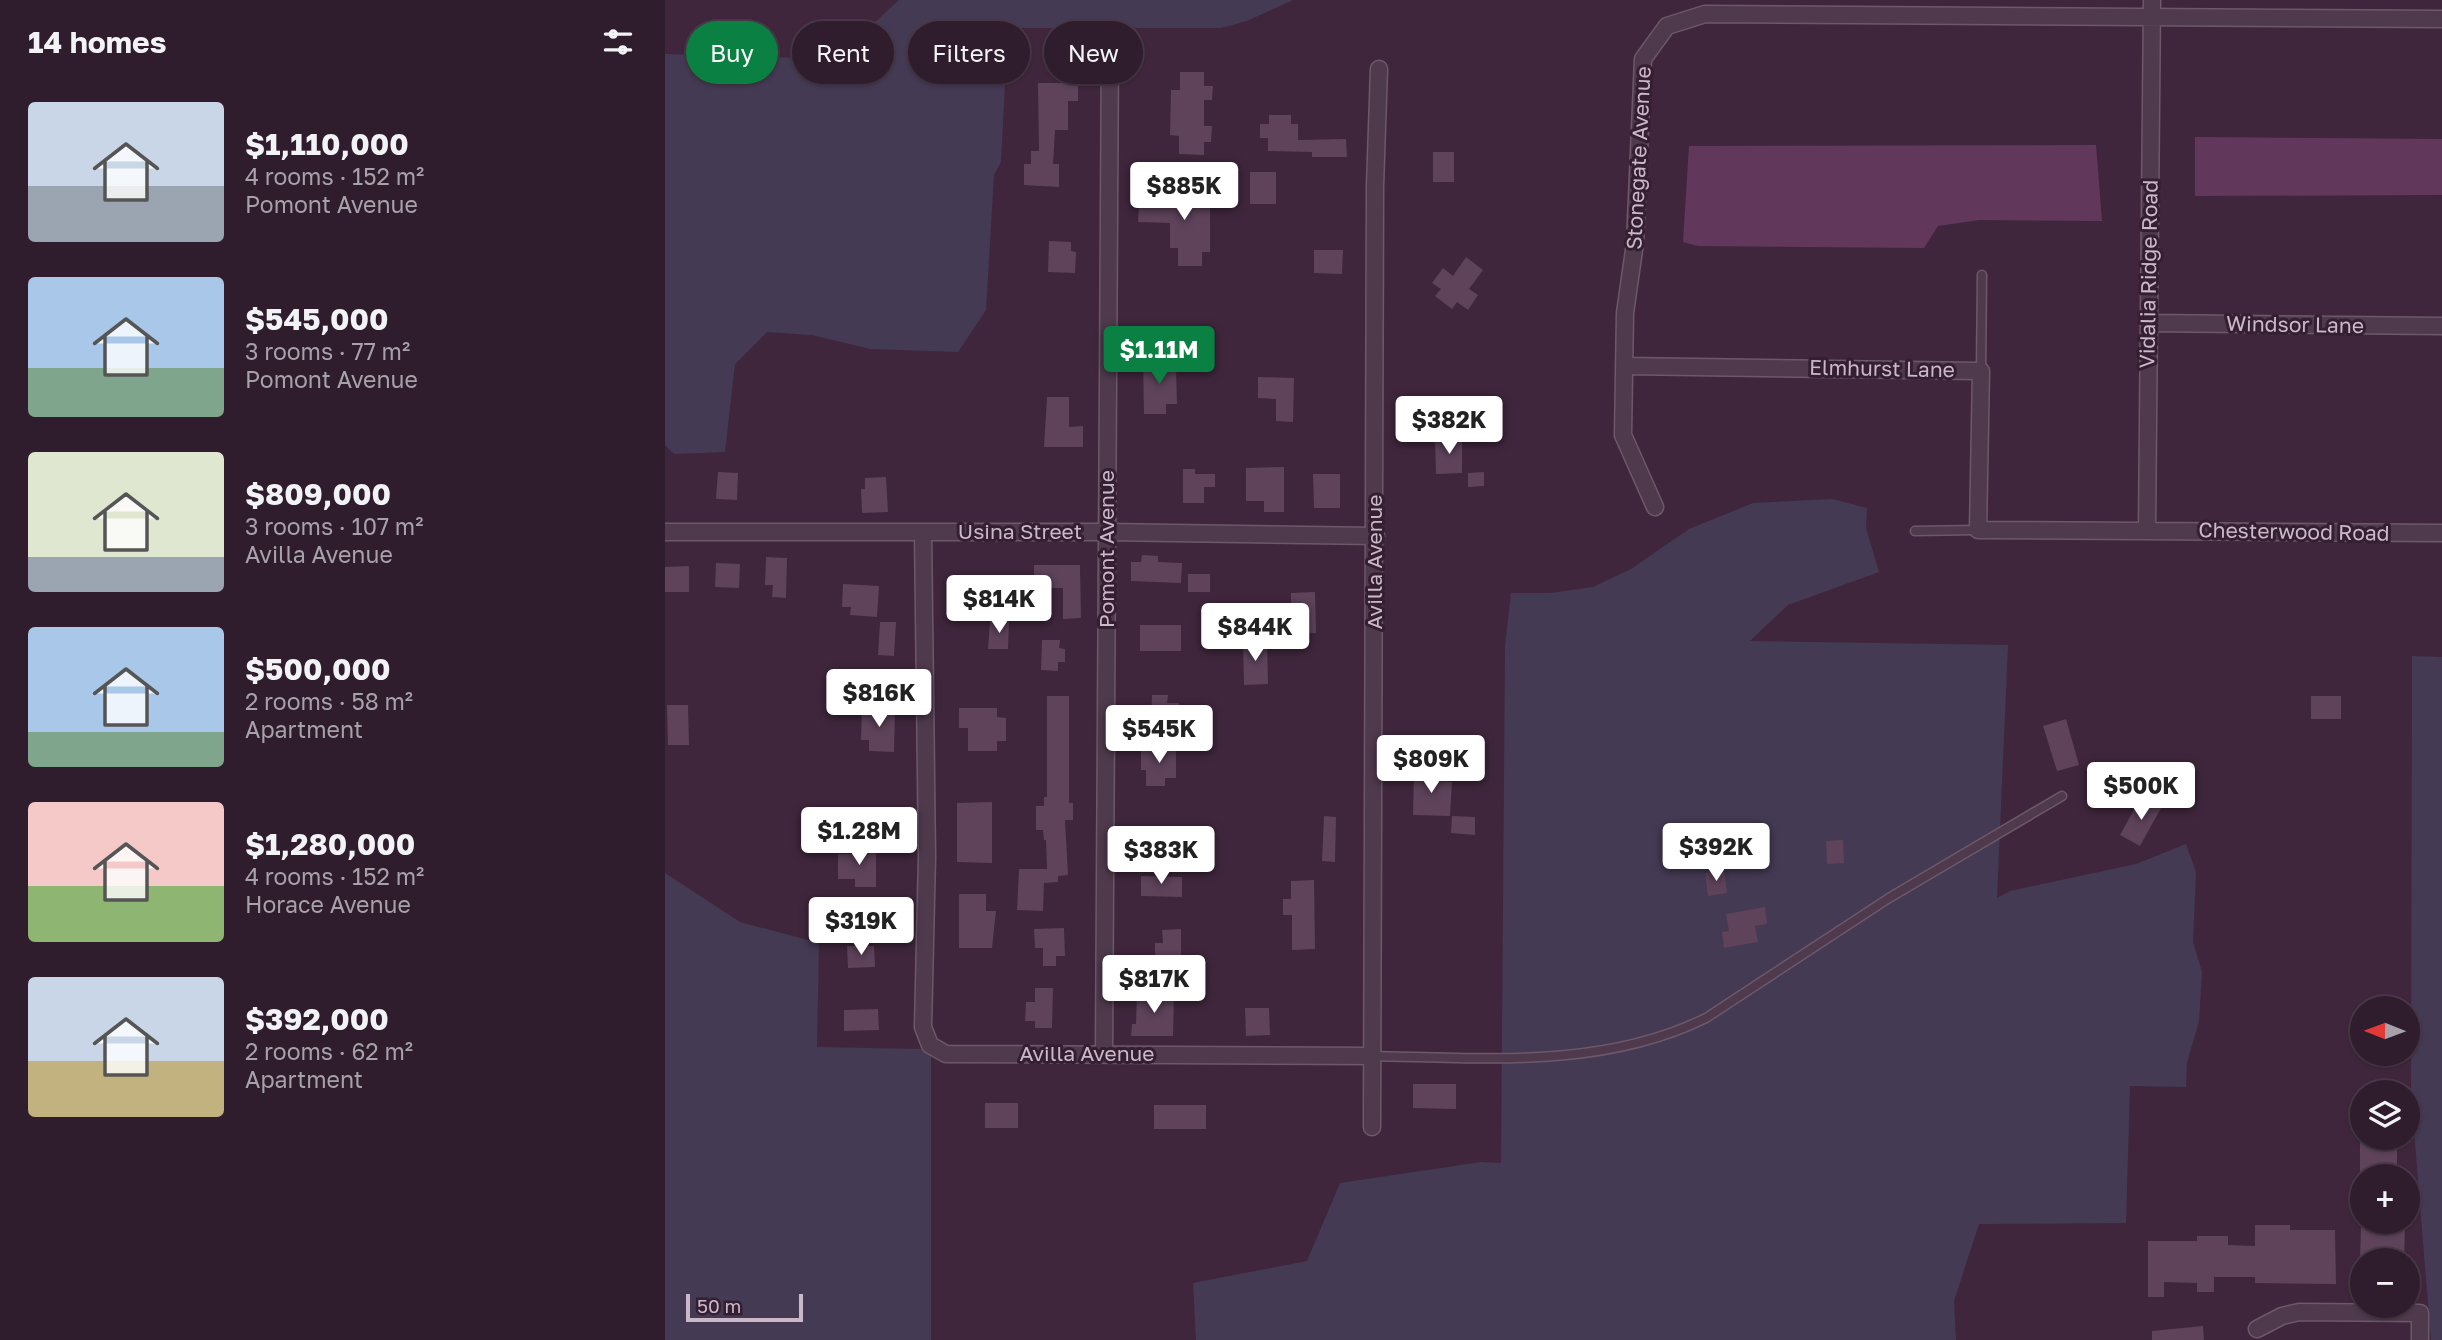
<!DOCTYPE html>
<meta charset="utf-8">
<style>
:root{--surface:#2f1c2d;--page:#372535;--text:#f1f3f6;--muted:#a7a1aa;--line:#4a3a49;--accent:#0b8043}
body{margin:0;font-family:"Golos Text",sans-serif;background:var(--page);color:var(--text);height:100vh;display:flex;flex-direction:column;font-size:26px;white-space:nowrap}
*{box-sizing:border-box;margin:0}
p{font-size:23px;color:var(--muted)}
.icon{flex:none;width:38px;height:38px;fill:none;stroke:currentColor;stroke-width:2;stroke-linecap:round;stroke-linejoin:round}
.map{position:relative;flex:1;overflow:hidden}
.side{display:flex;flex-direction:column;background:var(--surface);width:665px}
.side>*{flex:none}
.top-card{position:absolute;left:21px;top:21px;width:665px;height:63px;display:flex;gap:14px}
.needle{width:46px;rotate:271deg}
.fabs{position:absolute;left:1685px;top:996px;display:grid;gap:14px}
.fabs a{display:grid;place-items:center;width:70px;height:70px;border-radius:50%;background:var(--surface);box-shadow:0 2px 5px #0004,0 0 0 2px var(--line);font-size:35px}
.scale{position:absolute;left:21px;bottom:18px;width:117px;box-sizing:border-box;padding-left:7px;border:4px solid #cab7c7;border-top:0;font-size:19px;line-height:24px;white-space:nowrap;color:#cab7c7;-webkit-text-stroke:5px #341f32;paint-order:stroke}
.price{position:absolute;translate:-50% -60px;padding:0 16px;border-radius:7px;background:#fff;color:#222;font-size:23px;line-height:46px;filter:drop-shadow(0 2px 4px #0008)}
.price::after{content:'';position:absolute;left:50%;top:42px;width:21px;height:16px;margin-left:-10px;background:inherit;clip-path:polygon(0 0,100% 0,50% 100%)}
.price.selected{background:var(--accent);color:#fff}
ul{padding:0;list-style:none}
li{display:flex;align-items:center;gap:21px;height:175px;padding:0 28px}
li span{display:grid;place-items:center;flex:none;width:196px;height:140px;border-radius:7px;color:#555}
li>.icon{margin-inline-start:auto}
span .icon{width:84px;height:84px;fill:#fffc;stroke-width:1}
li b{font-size:30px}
h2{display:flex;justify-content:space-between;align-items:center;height:84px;padding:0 28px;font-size:30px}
.tag{padding:0 24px;border-radius:32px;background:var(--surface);box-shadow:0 2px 5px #0004,0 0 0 2px var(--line);font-size:24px;line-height:63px}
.tag.selected{background:var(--accent);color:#fff}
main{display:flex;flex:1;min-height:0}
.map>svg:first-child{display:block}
.green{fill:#443a54}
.water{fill:#61385c}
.building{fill:#5e435b}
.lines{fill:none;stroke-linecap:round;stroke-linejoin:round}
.service-casing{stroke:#6d586a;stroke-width:11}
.minor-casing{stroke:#6d586a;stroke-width:19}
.service{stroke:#4f3a4d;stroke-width:8}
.minor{stroke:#4f3a4d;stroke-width:16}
.labels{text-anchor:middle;stroke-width:6;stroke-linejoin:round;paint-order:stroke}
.street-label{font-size:21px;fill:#cab7c7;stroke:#341f32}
</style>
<main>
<section class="side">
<h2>14 homes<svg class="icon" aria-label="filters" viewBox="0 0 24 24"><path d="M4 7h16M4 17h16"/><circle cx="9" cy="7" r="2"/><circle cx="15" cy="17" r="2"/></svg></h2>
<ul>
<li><span style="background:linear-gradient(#c9d6e8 60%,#9aa5b1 0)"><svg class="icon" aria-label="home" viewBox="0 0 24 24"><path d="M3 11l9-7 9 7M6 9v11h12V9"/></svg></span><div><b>$1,110,000</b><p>4 rooms · 152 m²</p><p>Pomont Avenue</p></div></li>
<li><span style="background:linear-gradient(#a9c7e8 65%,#7fa58c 0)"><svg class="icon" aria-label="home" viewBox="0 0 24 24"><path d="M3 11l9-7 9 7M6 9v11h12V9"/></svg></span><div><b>$545,000</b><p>3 rooms · 77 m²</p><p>Pomont Avenue</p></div></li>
<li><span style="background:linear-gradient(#dfe7d0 75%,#9aa5b1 0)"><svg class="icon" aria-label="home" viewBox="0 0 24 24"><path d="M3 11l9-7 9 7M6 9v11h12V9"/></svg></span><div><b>$809,000</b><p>3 rooms · 107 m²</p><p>Avilla Avenue</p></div></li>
<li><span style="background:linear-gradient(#a9c7e8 75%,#7fa58c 0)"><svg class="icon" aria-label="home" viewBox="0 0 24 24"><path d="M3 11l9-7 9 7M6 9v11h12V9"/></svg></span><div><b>$500,000</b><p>2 rooms · 58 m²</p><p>Apartment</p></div></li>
<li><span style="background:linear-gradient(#f6c9c9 60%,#8fb573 0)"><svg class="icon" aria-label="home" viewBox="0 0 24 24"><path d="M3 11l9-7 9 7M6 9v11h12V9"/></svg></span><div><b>$1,280,000</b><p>4 rooms · 152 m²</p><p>Horace Avenue</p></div></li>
<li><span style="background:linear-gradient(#c9d6e8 60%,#c2b280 0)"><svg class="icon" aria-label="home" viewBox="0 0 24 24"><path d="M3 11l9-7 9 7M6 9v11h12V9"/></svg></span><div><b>$392,000</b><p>2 rooms · 62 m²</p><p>Apartment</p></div></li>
</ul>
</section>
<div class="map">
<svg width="1777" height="1340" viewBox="0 0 1777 1340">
<rect width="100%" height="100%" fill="#3f263c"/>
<path class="green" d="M234,0H628L582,21L556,28H343L336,162L329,175L321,310L293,352L205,349L147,335L102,332L70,364L60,452L9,454L0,445V54L137,58L196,35Z
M1167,499L1202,508L1201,528L1214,572L1123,605L1085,641L1343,645L1332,898L1345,891L1471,864L1521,844L1531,872L1528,942L1537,972L1534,1021L1522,1063L1521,1087L1465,1086L1461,1223L1314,1224L1289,1301L1291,1340H531L528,1283L642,1261L675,1183L816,1162L836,1163L840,646L846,593H885L928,587L966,569L1024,529L1088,503Z
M1747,656L1777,657V1340H1766L1746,1094Z
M0,873L75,922L154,943L152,1047L256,1049L266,1056V1340H0Z"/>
<path class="water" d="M1530,137L1777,139V195L1530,196Z
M1431,145L1437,221L1314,220L1273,226L1259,248L1033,246L1018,242L1024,146Z"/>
<path class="building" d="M515,72H539V86H548L547,100H539V126H547L546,142H539V155L514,154V136L505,135L506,90H515Z
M373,83H413V101H403V130H390L388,164H394V187L359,185V164H366V151H374Z
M604,115H626V124H633V140L681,139L682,157H647V152L603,151V138H595V124H604Z
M768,152H789V182H768Z
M585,172H611V204H585Z
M537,183V197L545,196V252H537V266H513V248H505V223L473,222L474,204L501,205L500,193H515V184Z
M384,241L406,242V251L411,252L410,273L383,272Z
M649,250H678L677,274L649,273Z
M801,257L818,270L804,289L813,295L803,310L792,302L787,309L770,296L776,289L767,283L778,268L788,276Z
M478,358H501L502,368H511L512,404H501V414H479Z
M593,377L629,378L628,422L611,421V399L593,398Z
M382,397H404V427L418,426V447H379Z
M770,439H797V473L771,474Z
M619,467V512H599V501H581V468Z
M518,469H530V474H550V487H539V503H518Z
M53,472L73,473L72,500L51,499Z
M819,472V486L803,487V473Z
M648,474H675V508H649Z
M221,477L223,512L197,513L196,489H200V478Z
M477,555L493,556V562L517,563L516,583L466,581V562H476Z
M101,557L122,558L121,598L107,597L108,585H100Z
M51,563L75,564L74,588L50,587Z
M369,565H415L416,618L398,619V588H369Z
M24,566V592H0V567Z
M523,574H545V592H523Z
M295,581H317V598H295Z
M178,584L214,586L212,617L185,615L186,607H177Z
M650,592L651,633L616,634V603H626V593Z
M325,620L344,621L343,649H323Z
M215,622H231L229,656L213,655Z
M475,625H516V651H475Z
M377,640H395L394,648L400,649V662H393V671L376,670Z
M602,641L603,684L579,685L578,642Z
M487,695H503L502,703H514L513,723L486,722Z
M382,696H404V803H408V820H400L403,875L393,876V882L379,883L378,911L352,910L354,869H382L381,840H379L378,830H371V806H379V797H382Z
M1646,696H1676V719H1646Z
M2,705H23L24,745H3Z
M197,708L230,710L229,752L204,751V740H196Z
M294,708H332V717L341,718V741H332V751H303V728H294Z
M1401,719L1414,765L1392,771L1378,726Z
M476,748H511V778H500V786H481V770H476Z
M749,771H771V781L787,782L785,816L748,815Z
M1476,797L1496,808L1475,846L1455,835Z
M327,802V863L292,862V803Z
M659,816L671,817L670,862L657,861Z
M787,816L810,817V835L786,833Z
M1178,840L1179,863L1162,864L1161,841Z
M190,847H211V887H190V879H173V854H190Z
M1059,870L1062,893L1043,896L1040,873Z
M476,876L517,877V897L476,896Z
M649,880L650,949L627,950V915H618V899H626V881Z
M294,894H321V911H331L327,948H294Z
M1100,907L1102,924L1090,926L1093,942L1059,948L1057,932L1064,931L1061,914Z
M399,928L400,956H391V966H378V948H370L369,929Z
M516,929V967L499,968L498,960H490V943H498L497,930Z
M182,946H209L210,967L183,968Z
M453,979H468V992H453Z
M370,988H388L387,1028H370V1021H360L361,1002H370Z
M472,992L509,993L508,1036H466L467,1024H471Z
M580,1008H604L605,1035L581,1036Z
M213,1009L214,1030L179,1031V1010Z
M748,1084H791V1109L748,1108Z
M320,1103H353V1128H320Z
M489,1105H541V1129H489Z
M1695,1138H1732V1176H1695Z
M1590,1225H1625V1230H1670L1671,1284L1590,1283V1277H1549V1292H1532V1283L1499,1282V1297H1483V1241H1532V1236H1563V1245L1590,1246Z
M1696,1227L1740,1228L1739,1260H1695Z
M1538,1326L1539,1340H1487V1331Z"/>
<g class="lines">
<defs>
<path id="service" d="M1316,371L1317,275
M1250,531L1313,530
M707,1056C819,1058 938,1069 1041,1018L1224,898L1397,796"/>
<path id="minor" d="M1484,323L1777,326
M960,366L1316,371L1313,530L1777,533
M990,507L958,435L960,313L970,243L978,59L1002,26L1040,14L1777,19
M1482,530L1487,0
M0,532H442L711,536
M258,532L262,857L258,1027L265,1045L281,1054L707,1056
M439,1053L445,45
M707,1127L710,186L714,69
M1592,1329L1617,1316L1634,1312L1755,1313V1340"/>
</defs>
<use href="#service" class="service-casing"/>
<use href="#minor" class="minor-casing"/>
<use href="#service" class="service"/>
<use href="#minor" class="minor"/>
</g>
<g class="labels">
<g class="street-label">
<text transform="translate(974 158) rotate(-87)" y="7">Stonegate Avenue</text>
<text transform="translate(1484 274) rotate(-89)" y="7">Vidalia Ridge Road</text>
<text transform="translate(1630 325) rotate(1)" y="7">Windsor Lane</text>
<text transform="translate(1217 369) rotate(1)" y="7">Elmhurst Lane</text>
<text x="355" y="539">Usina Street</text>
<text transform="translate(1629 532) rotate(1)" y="7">Chesterwood Road</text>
<text transform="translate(442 549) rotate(-90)" y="7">Pomont Avenue</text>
<text transform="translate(710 562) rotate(-90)" y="7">Avilla Avenue</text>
<text x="422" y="1061">Avilla Avenue</text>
</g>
</g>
</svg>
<div class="fabs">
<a><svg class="needle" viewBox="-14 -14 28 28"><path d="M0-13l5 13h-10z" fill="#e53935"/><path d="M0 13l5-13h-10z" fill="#a7a1aa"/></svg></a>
<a><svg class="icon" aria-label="layers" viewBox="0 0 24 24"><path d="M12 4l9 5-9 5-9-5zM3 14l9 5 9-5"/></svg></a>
<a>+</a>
<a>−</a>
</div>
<div class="scale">50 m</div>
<b class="price" style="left:519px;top:222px">$885K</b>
<b class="price selected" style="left:494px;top:386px">$1.11M</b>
<b class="price" style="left:784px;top:456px">$382K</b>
<b class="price" style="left:334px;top:635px">$814K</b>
<b class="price" style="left:590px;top:663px">$844K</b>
<b class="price" style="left:214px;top:729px">$816K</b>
<b class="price" style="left:494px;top:765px">$545K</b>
<b class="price" style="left:766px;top:795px">$809K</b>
<b class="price" style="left:1476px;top:822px">$500K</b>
<b class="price" style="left:194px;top:867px">$1.28M</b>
<b class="price" style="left:1051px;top:883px">$392K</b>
<b class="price" style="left:496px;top:886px">$383K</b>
<b class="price" style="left:196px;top:957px">$319K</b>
<b class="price" style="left:489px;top:1015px">$817K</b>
<div class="top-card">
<a class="tag selected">Buy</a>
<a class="tag">Rent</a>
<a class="tag">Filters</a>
<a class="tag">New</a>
</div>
</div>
</main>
